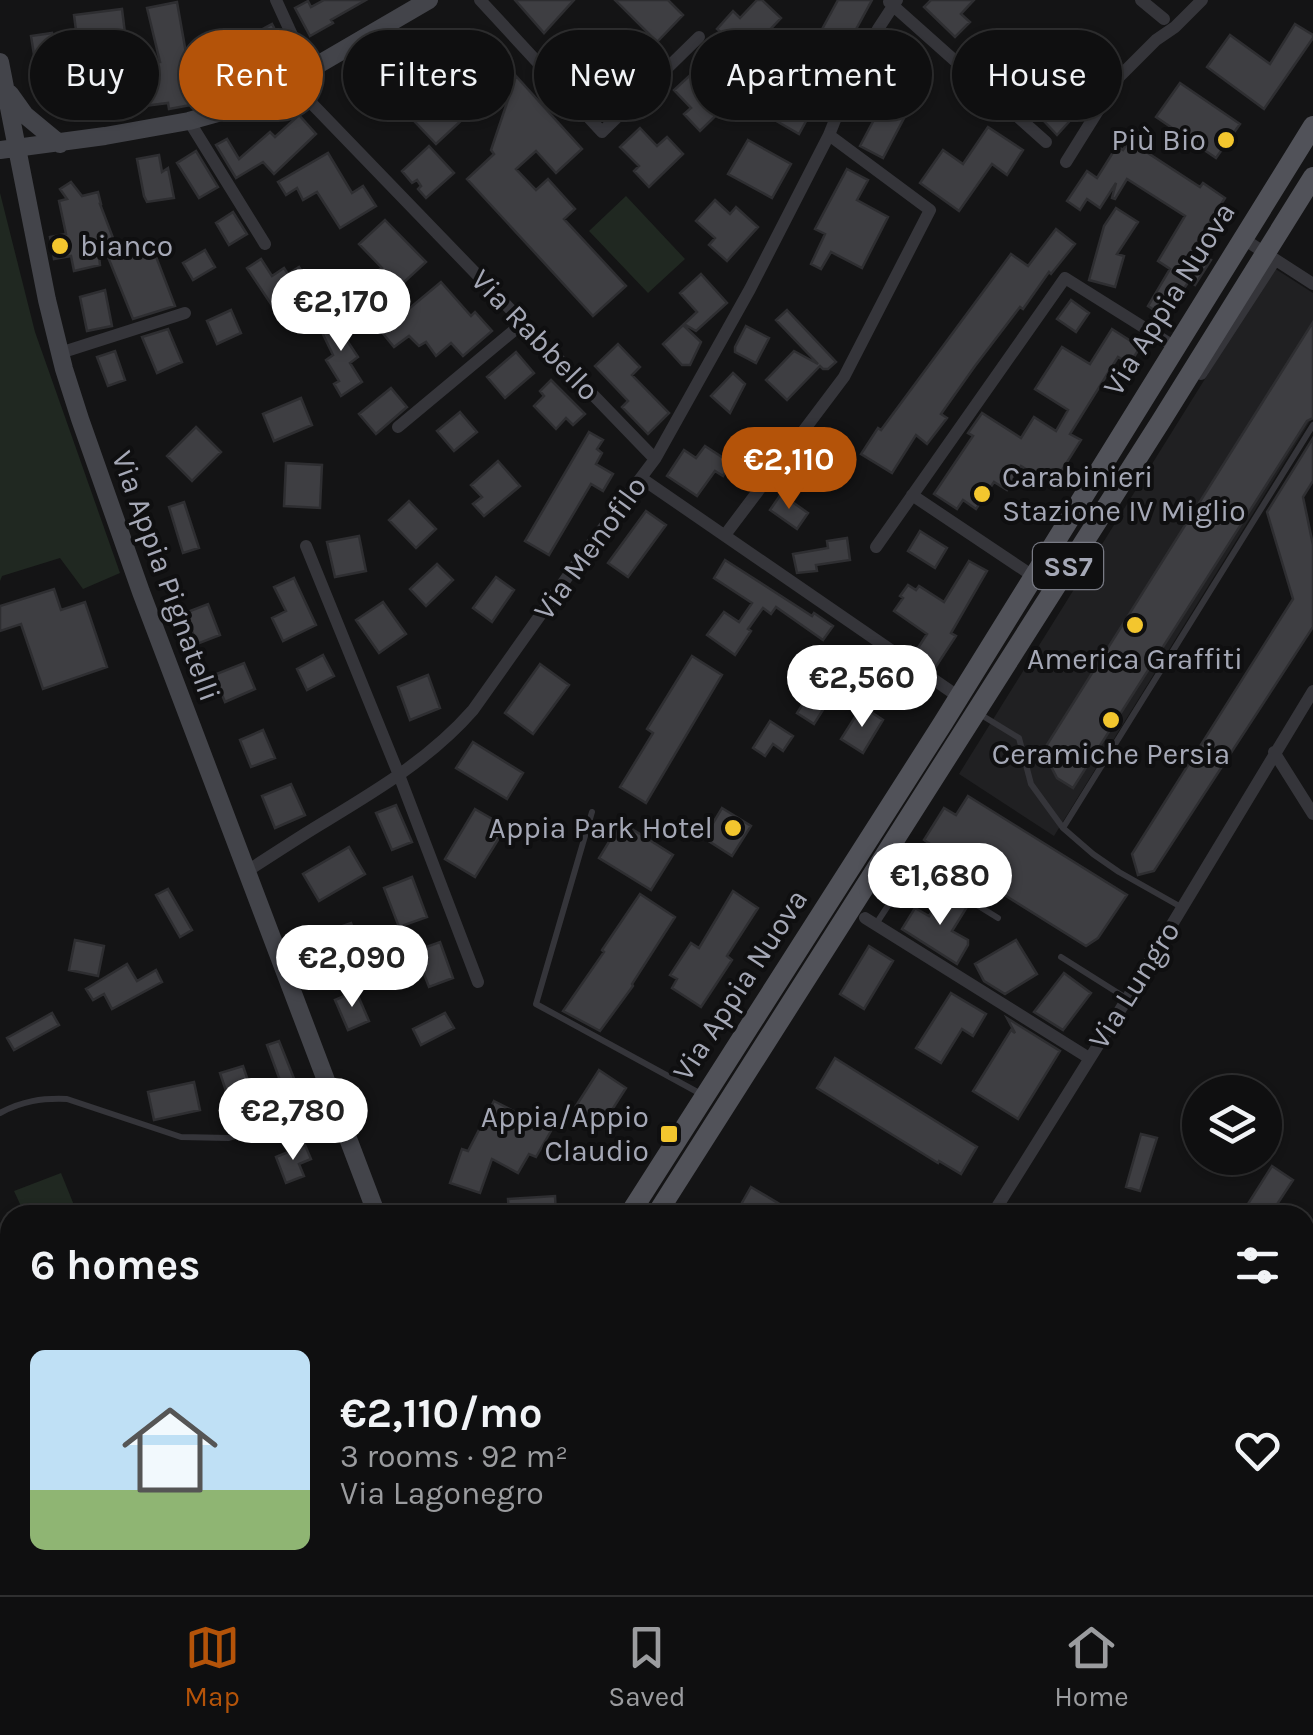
<!DOCTYPE html>
<meta charset="utf-8">
<style>
:root{--surface:#0f0f10;--page:#1d1d1e;--text:#f1f3f6;--muted:#9b9c9f;--line:#2f2f30;--accent:#b45309}
body{margin:0;font-family:Karla,sans-serif;background:var(--page);color:var(--text);height:100vh;display:flex;flex-direction:column;font-size:38px;white-space:nowrap}
*{box-sizing:border-box;margin:0}
p{font-size:32px;color:var(--muted)}
.icon{flex:none;width:55px;height:55px;fill:none;stroke:currentColor;stroke-width:2;stroke-linecap:round;stroke-linejoin:round}
.map{position:relative;flex:1;overflow:hidden}
.drawer{position:absolute;left:0px;top:1205px;width:1315px;height:390px;display:flex;flex-direction:column;background:var(--surface);border-radius:30px 30px 0 0;box-shadow:0 2px 8px #0004,0 0 0 2px var(--line)}
.drawer>*{flex:none}
.top-card{position:absolute;left:30px;top:30px;width:1255px;height:90px;display:flex;gap:20px}
.buttons{position:absolute;left:1182px;top:1075px;display:grid;gap:20px}
.buttons a{display:grid;place-items:center;width:100px;height:100px;border-radius:50%;background:var(--surface);box-shadow:0 2px 8px #0004,0 0 0 2px var(--line);font-size:50px}
.price{position:absolute;translate:-50% -85px;padding:0 22px;border-radius:35px;background:#fff;color:#222;font-size:32px;line-height:65px;filter:drop-shadow(0 2px 5px #0008)}
.price::after{content:'';position:absolute;left:50%;top:60px;width:30px;height:22px;margin-left:-15px;background:inherit;clip-path:polygon(0 0,100% 0,50% 100%)}
.price.selected{background:var(--accent);color:#fff}
ul{padding:0;list-style:none}
li{display:flex;align-items:center;gap:30px;height:250px;padding:0 30px}
li span{display:grid;place-items:center;flex:none;width:280px;height:200px;border-radius:15px;color:#555}
li>.icon{margin-inline-start:auto}
span .icon{width:120px;height:120px;fill:#fffc;stroke-width:1}
li b{font-size:42px}
h2{display:flex;justify-content:space-between;align-items:center;height:120px;padding:0 30px;font-size:42px}
.chip{padding:0 35px;border-radius:45px;background:var(--surface);box-shadow:0 2px 8px #0004,0 0 0 2px var(--line);font-size:35px;line-height:90px}
.chip.selected{background:var(--accent);color:#fff}
.menu{display:flex;justify-content:space-around;align-items:center;height:140px;border-top:2px solid var(--line);background:var(--surface);font-size:28px;color:var(--muted)}
.menu a{display:grid;justify-items:center;gap:5px}
.menu .selected{color:var(--accent)}
.map>svg:first-child{display:block}
.built{fill:#202022}
.green{fill:#202821}
.lines{fill:none;stroke-linecap:round;stroke-linejoin:round}
.stream{stroke:#2a3139;stroke-width:5}
.building{fill:#3e3e42;stroke:#2e2e31;stroke-width:2.5}
.lane{stroke:#35353a;stroke-width:6}
.street{stroke:#35353a;stroke-width:12}
.secondary{stroke:#43444a;stroke-width:18}
.primary{stroke:#515259;stroke-width:20}
.poi-dot{fill:#f3c62e;stroke:#0f0f10;stroke-width:4}
.labels{text-anchor:middle;stroke-width:8;stroke-linejoin:round;paint-order:stroke}
.shield{fill:#0f0f10;stroke:#787a84;stroke-width:2.5}
.shield-label{font-size:28px;font-weight:bold;fill:#a5a8b6}
.poi-label{font-size:30px;fill:#a5a8b6;stroke:#0f0f10;text-anchor:end}
.street-label{font-size:30px;fill:#a5a8b6;stroke:#0f0f10}
</style>
<div class="map">
<svg width="1313" height="1595" viewBox="0 0 1313 1595">
<rect width="100%" height="100%" fill="#141415"/>
<path class="built" d="M1274,268L1313,293V416L1054,836L959,774Z"/>
<path class="green" d="M0,193L35,332L120,573L83,589L60,558L2,576L0,581Z
M626,196L685,259L648,293L589,231Z
M61,1173L78,1215H25L14,1191Z
M10,1236V1431L0,1436V1241Z
M632,1585H739V1595H628Z"/>
<g class="lines">
<path class="stream" d="M383,1585V1595"/>
</g>
<path class="building" d="M324,0H366L331,20L333,23L310,36L295,8L308,1L311,7Z
M515,0H574L544,33Z
M615,0H668L683,15L657,42Z
M757,0H762L781,18L765,35L771,41L753,61L717,29L733,11L740,18Z
M838,0H872L799,134L773,119Z
M931,0H974L961,14L970,22L955,37L924,7Z
M177,2L186,53L237,43L272,24L282,43L233,68L234,77L192,85L196,104L169,109L168,103L136,107L130,66L160,62L147,8Z
M122,9L127,49L102,51L108,96L85,99L74,15Z
M1295,24L1313,35V38L1264,109L1207,67L1230,35L1270,64Z
M52,33L63,101L42,105L31,36Z
M608,43L626,61L613,73L625,85L601,107L563,67L583,48L592,58Z
M1017,52L1040,75L1048,66L1056,73L1063,65L1073,74L1054,94L1076,114L1057,135L997,71Z
M878,59L923,82L883,158L860,146L886,97L864,85Z
M405,62L441,100L444,97L464,118L436,144L394,100L378,114L365,100Z
M699,67L716,85L722,79L737,95L700,131L684,114L691,108L674,90Z
M516,76L582,149L556,173L536,151L516,169L536,190L548,179L575,209L564,219L626,286L593,316L467,179L494,154L491,150Z
M1180,83L1240,124L1216,158L1156,117Z
M299,115L316,134L274,174L263,162L236,178L216,145L227,139L239,159L270,132L275,137Z
M988,127L1023,150L1007,175L992,164L959,211L920,183L943,150L963,164Z
M640,128L657,146L667,137L683,154L649,187L634,171L639,166L620,147Z
M1132,135L1151,148L1148,153L1200,187L1203,183L1225,198L1193,249L1211,260L1195,285L1189,281L1165,317L1148,306L1170,269L1158,261L1185,216L1127,179L1115,199L1112,198L1116,183L1100,208L1087,199L1080,210L1067,201L1087,171L1097,178L1117,146L1123,150Z
M748,140L791,164L772,198L728,174Z
M429,146L454,173L426,198L418,189L421,186L417,180L412,183L402,171Z
M196,151L218,187L199,198L177,163Z
M328,153L352,193L363,186L376,206L340,228L317,192L303,200L297,188L286,195L278,182Z
M159,155L162,172L168,168L174,198L147,202L144,196L137,159Z
M847,169L868,180L857,200L888,217L862,268L831,252L821,269L811,264L825,234L815,229Z
M71,182L82,196L98,192L101,204H100L118,251L99,256L100,265L74,271L71,256L54,259L50,237L66,234L59,201L67,199L60,189Z
M715,200L730,214L736,207L758,227L727,261L709,245L715,238L696,221Z
M1116,208L1138,222L1117,254L1124,256L1115,287L1089,280L1104,226Z
M233,212L247,234L229,245L216,223Z
M385,220L426,262L390,295L362,312L348,289L382,268L359,244Z
M1056,229L1075,244L1051,274L1049,272L1023,309L1020,307L975,366L941,414L947,418L927,444L916,435L892,473L861,454L878,428L881,430L1011,254L1028,266Z
M150,241L175,306L133,319L108,257Z
M205,250L215,267L193,280L183,263Z
M261,259L272,276L284,268L288,274L299,267L313,289L277,313L247,268Z
M701,274L727,303L696,331L684,324L697,312L680,293Z
M441,282L471,316L475,312L492,331L463,356L451,343L436,356L426,342L419,346L409,336L394,347L380,330L397,315L399,317Z
M105,290L112,326L87,331L80,297Z
M1071,300L1089,313L1076,332L1057,319Z
M231,310L241,333L217,344L207,321Z
M787,310L836,362L828,369H823L820,366L787,400L766,380L794,351L818,364L776,320Z
M342,314L352,332L344,336L358,357L350,363L362,382L341,396L334,384L339,381L326,360L333,355L319,326Z
M1313,322V418L1307,421L1073,788L1057,778L1043,751Z
M683,325L701,342L690,365H682L663,344Z
M746,326L769,338L756,363L735,352V347Z
M168,329L182,362L157,373L142,337Z
M1112,329L1140,347L1130,364L1118,357L1070,434L1081,440L1052,486L1021,466L1007,490L994,482L976,509L963,500L957,509L934,494L973,436L968,433L982,413L1021,438L1034,417L1056,431L1068,410L1035,389L1062,347L1090,364Z
M618,344L640,367L632,375L669,413L648,434L622,407L628,401L595,366Z
M115,351L125,380L108,386L97,357Z
M516,352L534,373L505,398L487,377Z
M733,373L745,384L730,413L711,396Z
M551,380L585,414L573,425L566,418L556,429L534,406L544,396L540,391Z
M391,388L407,407L376,434L359,414Z
M301,398L312,425L274,441L263,414Z
M460,412L477,432L454,451L437,431Z
M196,427L221,452L192,481L167,456Z
M589,432L603,440L597,449L602,453L596,464L613,474L603,491L591,484L549,555L525,541Z
M1313,438V481L1303,497L1313,545V627L1154,871L1138,875L1132,854L1293,599L1267,512Z
M705,446L731,463L723,476L715,471L697,496L667,476L684,450L696,458Z
M498,461L520,486L484,516L473,504L482,497L471,485Z
M286,463L322,465L320,508L284,506Z
M781,494L808,513L797,529L770,510Z
M409,501L436,529L416,548L389,520Z
M184,502L199,548L183,553L169,507Z
M646,511L666,525L628,577L608,563Z
M920,531L947,548L935,568L908,551Z
M359,536L366,571L335,577L327,542Z
M847,538L850,560L816,565L817,571L797,573L793,554L828,548L827,541Z
M725,560L812,616L814,613L833,626L823,640L776,607L771,614L763,608L748,629L751,631L735,655L707,635L724,612L739,622L752,603L714,578Z
M969,561L987,571L951,633L956,636L935,668L914,654L927,634L894,611L903,598L900,596L908,585L916,590L919,586L944,602Z
M437,564L453,580L426,606L410,589Z
M496,577L514,590L492,622L473,608Z
M294,578L316,625L283,641L272,618L286,611L274,587Z
M54,589L61,610L85,602L107,667L43,689L21,624L0,631V606Z
M383,602L406,634L379,653L356,620Z
M208,604L220,635L197,644L185,613Z
M323,655L334,676L307,690L297,669Z
M692,656L722,675L646,803L620,787L653,733L647,729Z
M244,663L255,689L225,702L214,675Z
M540,664L569,685L533,734L505,713Z
M428,675L440,708L410,720L398,687Z
M818,680L835,691L814,724L797,713Z
M862,706L883,720L863,753L841,739Z
M770,721L793,736L783,751L773,744L765,756L753,748Z
M263,730L275,758L251,767L240,740Z
M473,742L523,773L507,799L456,768Z
M291,784L305,815L275,828L262,796Z
M968,796L1127,895L1098,938L1086,946L979,879L981,875L960,862L953,875L929,860L936,848L924,840L944,808L956,815Z
M396,805L412,842L392,850L376,813Z
M722,808L751,826L732,856L704,838Z
M475,809L506,827L475,877L445,859Z
M621,822L673,855L651,890L599,858Z
M349,847L365,874L319,901L303,874Z
M412,877L427,917L399,927L384,888Z
M168,889L192,930L180,937L156,895Z
M733,891L758,908L727,956L732,960L701,1007L672,988L677,979L670,975L691,943L699,948Z
M944,893L967,907L952,931L968,940V945L957,964L902,929L915,908L929,916Z
M640,894L675,917L632,984L633,986L600,1031L563,1011L604,952L602,950Z
M351,923L363,954L342,961L331,930Z
M75,940L104,946L98,976L69,970Z
M1016,940L1037,974L1005,994L984,981L975,964Z
M440,942L453,978L429,987L415,951Z
M869,946L893,961L864,1009L840,994Z
M127,964L137,981L156,970L162,982L112,1009L104,994L93,1000L86,989Z
M1064,973L1091,993L1063,1030L1034,1012Z
M356,991L369,1021L348,1030L335,1000Z
M951,993L986,1014L973,1036L962,1029L941,1063L916,1048Z
M52,1013L59,1025L14,1050L7,1038Z
M445,1013L454,1028L421,1045L413,1029Z
M1007,1018L1060,1051L1018,1119L973,1091L1011,1030L1015,1033Z
M279,1041L295,1081L282,1086L267,1045Z
M835,1058L977,1147L961,1174L939,1161L938,1163L817,1088Z
M243,1066L256,1104L233,1112L220,1073Z
M599,1070L626,1088L603,1124L576,1106Z
M194,1082L200,1110L154,1120L148,1092Z
M494,1101L525,1117L526,1114L551,1131L536,1157L529,1154L518,1173L492,1159L480,1193L450,1183L462,1149L468,1151Z
M1141,1134L1157,1138L1140,1191L1126,1187Z
M305,1145L311,1159L299,1164L304,1176L286,1183L276,1157Z
M1272,1166L1293,1180L1270,1215H1241Z
M751,1187L798,1215H735Z
M555,1196L556,1215H509L508,1199Z"/>
<g class="lines">
<path class="lane" d="M978,713L1019,738L1031,784L1063,828L1093,854L1119,872L1181,907
M592,812L536,1004L701,1094
M1063,828L1313,425
M876,924L914,866L998,918
M1061,957L1126,998
M0,1113C22,1101 42,1098 67,1099L181,1137L229,1138L265,1127L330,1094"/>
<path class="street" d="M276,0L308,70
M480,0L602,132L699,37
M1141,0L1164,19
M889,2L1046,142
M290,81L655,459
M189,121L265,244
M1066,162L1119,77L1156,40L1175,27L1202,0
M1242,238L1313,284
M60,353L185,313
M1201,374L1275,260
M398,427L523,323
M641,478L959,697
M912,495L1033,576
M725,535L844,377L930,210L829,135
M306,546L399,775L478,982
M876,547L1065,278L1175,347
M1274,752L1313,814
M247,871C274,854 299,837 326,821C379,789 432,757 473,710L580,559L655,459L750,289L829,135L851,80L878,29L897,0
M865,918L1089,1058
M992,1215L1127,999L1313,691
M1305,1292L1313,1290
M1305,1466L1311,1595
M917,1585V1595
M526,1595L528,1585"/>
<path class="secondary" d="M0,62L47,300L64,369L80,419L141,592L377,1215
M10,94L25,115L60,144
M0,150L105,136L189,121L221,112L278,88L429,0
M451,1595L452,1585"/>
<path class="primary" d="M629,1215L943,723L1313,126
M656,1215L1161,421L1313,177
M471,1595L474,1585
M495,1595L497,1585"/>
</g>
<g class="poi-dot">
<circle cx="1226" cy="140" r="10"/>
<circle cx="60" cy="246" r="10"/>
<circle cx="982" cy="494" r="10"/>
<circle cx="1135" cy="625" r="10"/>
<circle cx="1111" cy="720" r="10"/>
<circle cx="733" cy="828" r="10"/>
<rect x="659" y="1124" width="20" height="20" rx="5"/>
</g>
<g class="labels">
<rect class="shield" x="1033" y="543" width="70" height="46" rx="8"/>
<g class="shield-label">
<text x="1068" y="576">SS7</text>
</g>
<g class="poi-label">
<text x="1206" y="150">Più Bio</text>
<text x="80" y="256" text-anchor="start">bianco</text>
<text x="1002" y="487" text-anchor="start">Carabinieri<tspan x="1002" dy="34">Stazione IV Miglio</tspan></text>
<text x="1135" y="669" text-anchor="middle">America Graffiti</text>
<text x="1111" y="764" text-anchor="middle">Ceramiche Persia</text>
<text x="713" y="838">Appia Park Hotel</text>
<text x="649" y="1127">Appia/Appio<tspan x="649" dy="34">Claudio</tspan></text>
</g>
<g class="street-label">
<text transform="translate(1169 299) rotate(-58)" y="10">Via Appia Nuova</text>
<text transform="translate(535 335) rotate(46)" y="10">Via Rabbello</text>
<text transform="translate(590 548) rotate(-54)" y="10">Via Menofilo</text>
<text transform="translate(166 576) rotate(70)" y="10">Via Appia Pignatelli</text>
<text transform="translate(740 985) rotate(-57)" y="10">Via Appia Nuova</text>
<text transform="translate(1134 985) rotate(-58)" y="10">Via Lungro</text>
</g>
</g>
</svg>
<div class="buttons">
<a><svg class="icon" aria-label="layers" viewBox="0 0 24 24"><path d="M12 4l9 5-9 5-9-5zM3 14l9 5 9-5"/></svg></a>
</div>
<b class="price" style="left:341px;top:354px">€2,170</b>
<b class="price selected" style="left:789px;top:512px">€2,110</b>
<b class="price" style="left:862px;top:730px">€2,560</b>
<b class="price" style="left:940px;top:928px">€1,680</b>
<b class="price" style="left:352px;top:1010px">€2,090</b>
<b class="price" style="left:293px;top:1163px">€2,780</b>
<div class="top-card">
<a class="chip">Buy</a>
<a class="chip selected">Rent</a>
<a class="chip">Filters</a>
<a class="chip">New</a>
<a class="chip">Apartment</a>
<a class="chip">House</a>
</div>
<section class="drawer">
<h2>6 homes<svg class="icon" aria-label="filters" viewBox="0 0 24 24"><path d="M4 7h16M4 17h16"/><circle cx="9" cy="7" r="2"/><circle cx="15" cy="17" r="2"/></svg></h2>
<ul>
<li><span style="background:linear-gradient(#bfe0f5 70%,#8fb573 0)"><svg class="icon" aria-label="home" viewBox="0 0 24 24"><path d="M3 11l9-7 9 7M6 9v11h12V9"/></svg></span><div><b>€2,110/mo</b><p>3 rooms · 92 m²</p><p>Via Lagonegro</p></div><svg class="icon" aria-label="heart" viewBox="0 0 24 24"><path d="M12 20l-8-8c-3-5 5-10 8-4 3-6 11-1 8 4z"/></svg></li>
</ul>
</section>
</div>
<nav class="menu">
<a class="selected"><svg class="icon" aria-label="map" viewBox="0 0 24 24"><path d="M3 6l6-2 6 2 6-2v14l-6 2-6-2-6 2zM9 4v14M15 6v14"/></svg>Map</a>
<a><svg class="icon" aria-label="saved" viewBox="0 0 24 24"><path d="M7 4h10v16l-5-4-5 4z"/></svg>Saved</a>
<a><svg class="icon" aria-label="home" viewBox="0 0 24 24"><path d="M3 11l9-7 9 7M6 9v11h12V9"/></svg>Home</a>
</nav>
